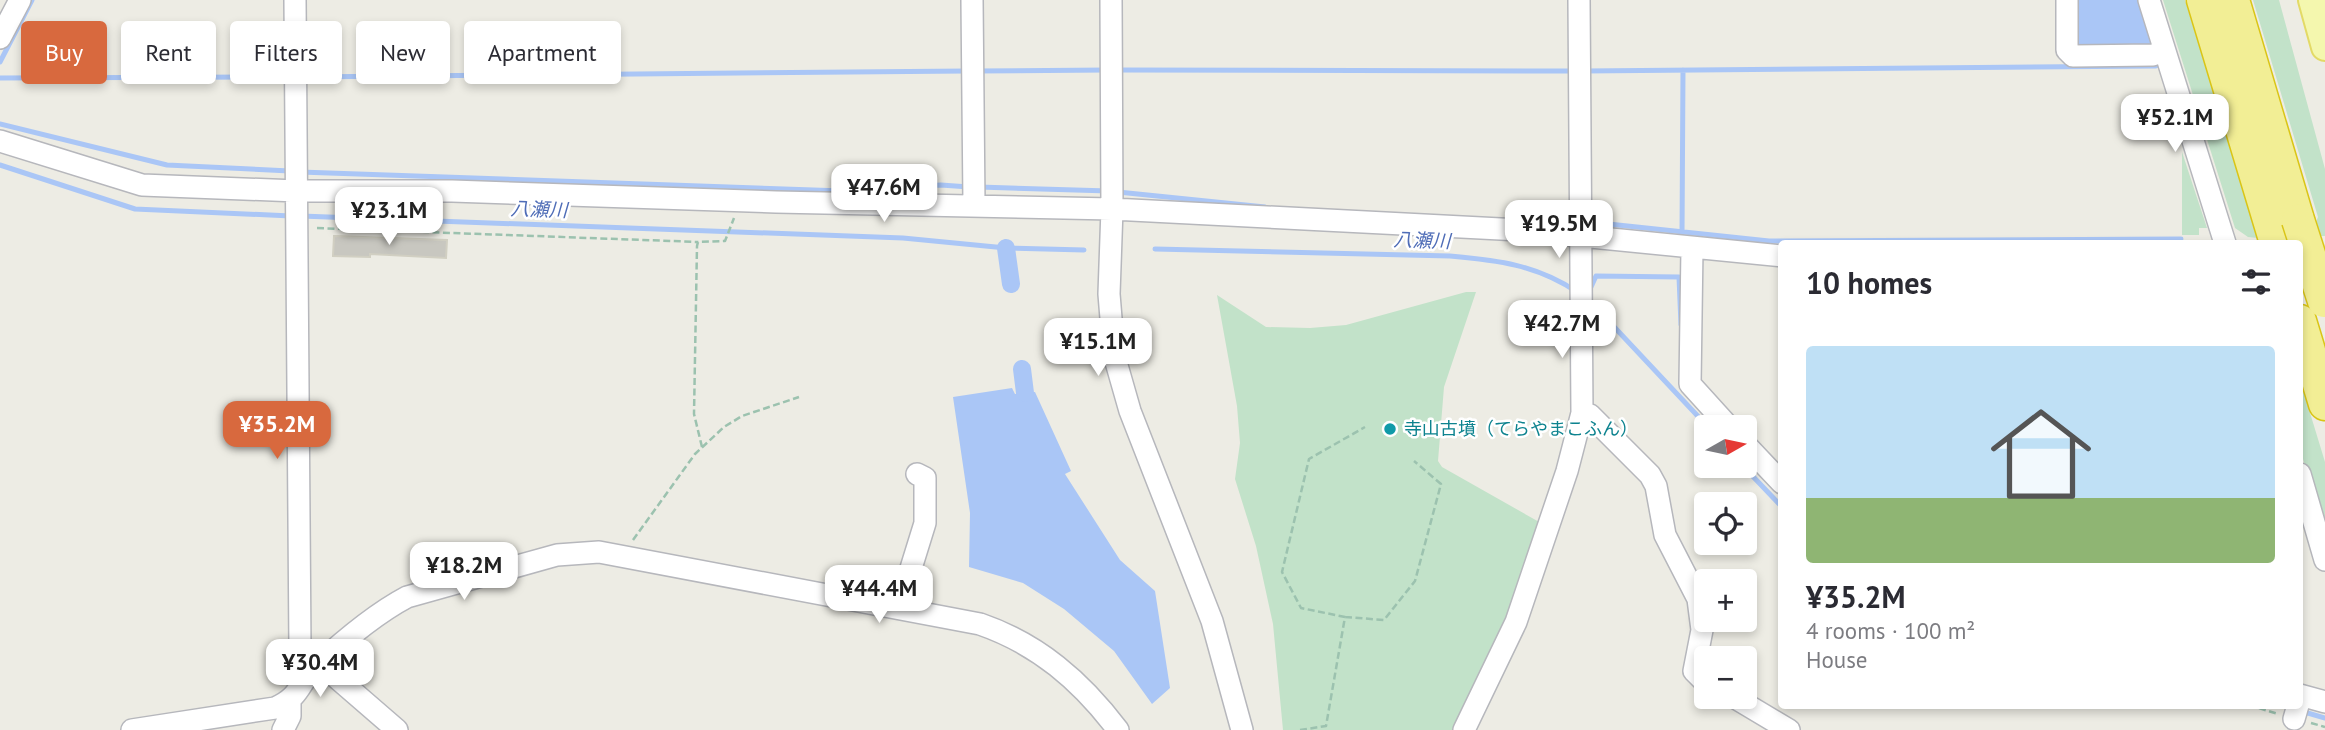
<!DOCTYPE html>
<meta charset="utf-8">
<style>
:root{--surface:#fff;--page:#f2f2f3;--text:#2b2b33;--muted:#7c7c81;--accent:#d8693e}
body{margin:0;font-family:"PT Sans","Noto Sans JP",sans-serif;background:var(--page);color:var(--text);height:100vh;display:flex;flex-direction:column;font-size:26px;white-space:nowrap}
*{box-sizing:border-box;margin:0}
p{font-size:23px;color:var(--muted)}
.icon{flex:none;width:38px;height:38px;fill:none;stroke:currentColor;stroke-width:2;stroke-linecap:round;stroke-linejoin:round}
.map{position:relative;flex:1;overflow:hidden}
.sheet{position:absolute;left:1778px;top:240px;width:525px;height:469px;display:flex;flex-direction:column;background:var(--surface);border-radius:7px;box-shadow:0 4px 10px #0003}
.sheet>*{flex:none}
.hud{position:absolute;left:21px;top:21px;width:665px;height:63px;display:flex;gap:14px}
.needle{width:46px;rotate:81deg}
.controls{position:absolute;left:1694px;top:415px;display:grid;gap:14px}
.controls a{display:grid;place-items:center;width:63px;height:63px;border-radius:7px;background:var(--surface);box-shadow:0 4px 10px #0003;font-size:35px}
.price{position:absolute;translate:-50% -60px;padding:0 16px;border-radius:14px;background:#fff;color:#222;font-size:23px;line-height:46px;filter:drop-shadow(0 2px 4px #0008)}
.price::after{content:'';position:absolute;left:50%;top:42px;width:21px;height:16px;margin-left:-10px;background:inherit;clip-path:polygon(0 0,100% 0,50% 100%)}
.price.current{background:var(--accent);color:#fff}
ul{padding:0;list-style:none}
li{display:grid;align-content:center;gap:14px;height:371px;padding:0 28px}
li span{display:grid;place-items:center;height:217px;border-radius:7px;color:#555}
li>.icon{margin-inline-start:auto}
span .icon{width:126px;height:126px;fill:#fffc;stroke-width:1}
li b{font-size:30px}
h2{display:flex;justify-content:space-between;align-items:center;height:84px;padding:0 28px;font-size:30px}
.pill{padding:0 24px;border-radius:7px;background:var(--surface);box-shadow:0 4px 10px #0003;font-size:24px;line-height:63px}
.pill.current{background:var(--accent);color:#fff}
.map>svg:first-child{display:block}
.green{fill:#c2e2c9}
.water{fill:#aac6f6}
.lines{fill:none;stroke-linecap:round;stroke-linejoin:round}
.stream{stroke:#aac6f6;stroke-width:5}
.canal{stroke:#aac6f6;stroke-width:18}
.building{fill:#c8c7c0;stroke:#d1cfc2;stroke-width:2}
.minor-casing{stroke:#b6b7bc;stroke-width:24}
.major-casing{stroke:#e3da66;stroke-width:30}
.highway-casing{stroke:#dac516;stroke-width:35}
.path{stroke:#9cc2af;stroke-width:2.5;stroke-dasharray:7 3.5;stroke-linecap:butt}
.minor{stroke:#fff;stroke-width:21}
.major{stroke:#f4f7ae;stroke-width:26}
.highway{stroke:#f2ee95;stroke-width:32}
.highway-bridge-casing{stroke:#dac516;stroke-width:35;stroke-linecap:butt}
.highway-bridge{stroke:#f2ee95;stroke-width:32}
.culture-dot{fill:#0f9aa8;stroke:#fff;stroke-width:2.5}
.labels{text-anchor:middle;stroke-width:5;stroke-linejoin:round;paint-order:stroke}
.culture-label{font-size:18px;fill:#0d838f;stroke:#fff;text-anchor:start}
.water-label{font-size:19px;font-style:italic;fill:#4f6db7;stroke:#fff}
</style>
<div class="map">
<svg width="2325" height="730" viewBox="0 0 2325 730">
<rect width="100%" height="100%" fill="#edece4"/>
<path class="green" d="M2163,0H2185L2258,238L2248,237L2235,228Z
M2253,0H2279L2325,169V236H2319L2316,222L2318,217Z
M2182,152L2207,228H2199V235H2182Z
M1466,292H1476L1444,387L1438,461L1442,467L1541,523L1511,617L1458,730H1283L1273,624L1256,546L1235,479L1240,443L1237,406L1217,295L1266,327L1310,328L1346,325Z
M2300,380L2325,462V532L2300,449Z"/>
<path class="water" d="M2074,0H2138L2151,43L2145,49L2078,50Z
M1012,388L1015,394L1035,392L1071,471L1065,474L1120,560L1155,591L1170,688L1152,704L1114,651L1064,609L1023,583L969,567L970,513L953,397Z"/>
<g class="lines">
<path class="stream" d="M0,62L32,0
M1116,70L1576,71
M976,71L1107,70
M1585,71L2156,66
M301,77L967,71
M0,78L291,77
M0,124L167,165L290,171
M0,165L135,209L291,216
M300,172L843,191L941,185L969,187
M979,187L1109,191
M1118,192L1265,207
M301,216L903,238L1006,248L1084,250
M1520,220L1562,222
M1599,223L1769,241L2181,239
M1682,234L1683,70
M1155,249L1450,256C1497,260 1537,265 1577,292
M1591,287L1596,276L1679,277L1681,325
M1588,299L1708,427
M1743,466L1782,507
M2301,711L2325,718"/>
<path class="canal" d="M1006,248L1011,284
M1022,369L1025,393"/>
</g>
<path class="building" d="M334,236L447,240L446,258L370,254V257L333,256Z"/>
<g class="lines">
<defs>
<path id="minor" d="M295,0L300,649L303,660L314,668L330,672L397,730
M972,0L974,204
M1111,0L1112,209L1109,294L1114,355L1130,411L1212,621L1242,730
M2067,0V50L2073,56L2153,55L2164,51
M2149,0L2225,243
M0,38L20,0
M0,141L142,185L297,191H452L776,202L1112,209L1520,230L1782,256
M1692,248L1690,384L1729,427
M1582,413L1590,415L1650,475L1656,486L1665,535L1698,599L1702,630L1694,671L1706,683
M1745,444L1782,483
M2300,474L2325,560
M899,607L925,523V478L917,474
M2300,695L2325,702
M1732,696L1789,730
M2294,719L2298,705
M132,730L275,708C302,696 298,683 316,666C343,641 375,614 407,597L557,555L599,552L980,624C1038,644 1081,681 1118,730
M283,730L290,716V702
M1464,730L1516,622L1567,471L1582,413L1579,0"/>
<path id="major" d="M2312,0L2325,47"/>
<path id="highway" d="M2203,0L2276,243
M2233,0L2298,220
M2300,321L2325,404"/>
</defs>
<use href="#minor" class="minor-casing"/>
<use href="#major" class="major-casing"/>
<use href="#highway" class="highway-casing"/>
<path class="path" d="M317,228L698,242
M702,447L694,414L697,246L698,242L725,241L734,218
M633,540L695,454L724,427L742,416L799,397
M1345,617L1384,620L1415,581L1441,484L1414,461
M2249,705L2278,714
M2311,723L2325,727
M1300,730L1326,726L1345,617L1301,608L1282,572L1309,459L1365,427"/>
<use href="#minor" class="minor"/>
<use href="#major" class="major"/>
<use href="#highway" class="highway"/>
<defs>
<path id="highway-bridge" d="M2298,220L2324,301"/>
</defs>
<use href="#highway-bridge" class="highway-bridge-casing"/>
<use href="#highway-bridge" class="highway-bridge"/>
</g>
<circle class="culture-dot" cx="1390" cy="429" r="7"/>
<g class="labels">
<g class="culture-label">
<text x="1404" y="435">寺山古墳（てらやまこふん）</text>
</g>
<g class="water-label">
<text transform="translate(539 209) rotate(2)" y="7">八瀬川</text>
<text transform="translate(1422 240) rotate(2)" y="7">八瀬川</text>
</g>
</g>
</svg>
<div class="controls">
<a><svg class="needle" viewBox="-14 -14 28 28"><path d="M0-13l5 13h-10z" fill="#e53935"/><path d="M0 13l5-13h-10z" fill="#7c7c81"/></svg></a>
<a><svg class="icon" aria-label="locate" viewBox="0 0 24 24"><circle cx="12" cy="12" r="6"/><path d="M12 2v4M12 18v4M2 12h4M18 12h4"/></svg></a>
<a>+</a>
<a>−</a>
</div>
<b class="price" style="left:2175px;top:154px">¥52.1M</b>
<b class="price" style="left:884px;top:224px">¥47.6M</b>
<b class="price" style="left:389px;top:247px">¥23.1M</b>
<b class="price" style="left:1559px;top:260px">¥19.5M</b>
<b class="price" style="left:1562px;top:360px">¥42.7M</b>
<b class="price" style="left:1098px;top:378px">¥15.1M</b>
<b class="price current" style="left:277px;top:461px">¥35.2M</b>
<b class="price" style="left:464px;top:602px">¥18.2M</b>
<b class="price" style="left:879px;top:625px">¥44.4M</b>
<b class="price" style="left:320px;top:699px">¥30.4M</b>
<div class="hud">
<a class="pill current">Buy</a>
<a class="pill">Rent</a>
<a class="pill">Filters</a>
<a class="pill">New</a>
<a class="pill">Apartment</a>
</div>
<section class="sheet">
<h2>10 homes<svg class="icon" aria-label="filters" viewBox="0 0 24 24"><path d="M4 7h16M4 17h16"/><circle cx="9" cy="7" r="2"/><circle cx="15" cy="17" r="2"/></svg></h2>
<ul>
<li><span style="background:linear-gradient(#bfe0f5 70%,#8fb573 0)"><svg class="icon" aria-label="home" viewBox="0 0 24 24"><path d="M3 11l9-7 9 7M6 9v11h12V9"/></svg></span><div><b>¥35.2M</b><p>4 rooms · 100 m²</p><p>House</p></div></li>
</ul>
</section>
</div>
